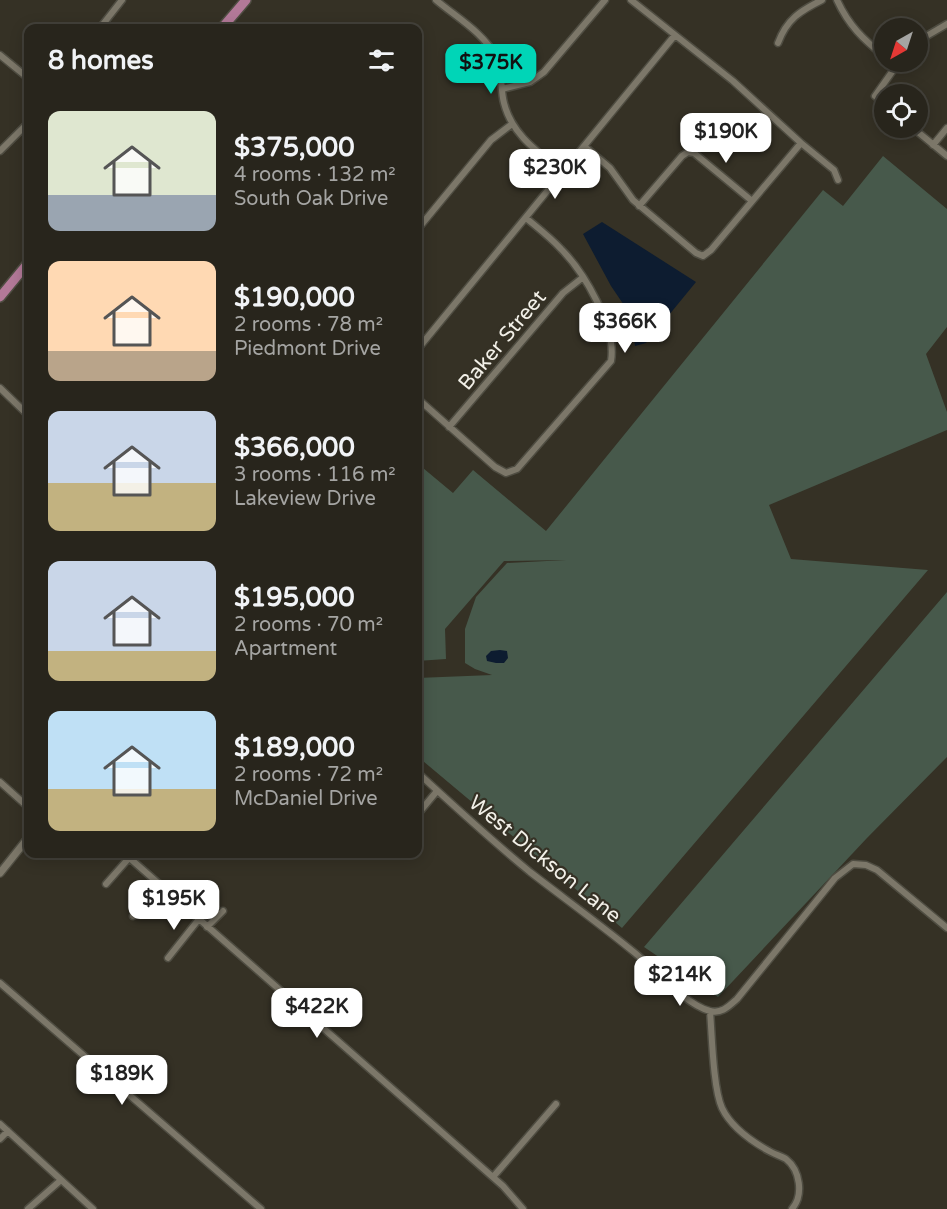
<!DOCTYPE html>
<meta charset="utf-8">
<style>
:root{--surface:#28251c;--page:#302d25;--text:#f1f3f6;--muted:#a5a5a3;--line:#44423b;--accent:#00d5b7}
body{margin:0;font-family:"Varela Round",sans-serif;background:var(--page);color:var(--text);height:100vh;display:flex;flex-direction:column;font-size:22px;white-space:nowrap}
*{box-sizing:border-box;margin:0}
p{font-size:20px;color:var(--muted)}
.icon{flex:none;width:33px;height:33px;fill:none;stroke:currentColor;stroke-width:2;stroke-linecap:round;stroke-linejoin:round}
.map{position:relative;flex:1;overflow:hidden}
.sheet{position:absolute;left:24px;top:24px;width:398px;height:834px;display:flex;flex-direction:column;background:var(--surface);border-radius:12px;box-shadow:0 3px 15px #0003,0 0 0 2px var(--line)}
.sheet>*{flex:none}
.needle{width:39px;rotate:219deg}
.buttons{position:absolute;left:874px;top:18px;display:grid;gap:12px}
.buttons a{display:grid;place-items:center;width:54px;height:54px;border-radius:50%;background:var(--surface);box-shadow:0 3px 15px #0003,0 0 0 2px var(--line);font-size:30px}
.price{position:absolute;translate:-50% -51px;padding:0 14px;border-radius:12px;background:#fff;color:#222;font-size:20px;line-height:39px;filter:drop-shadow(0 2px 3px #0008)}
.price::after{content:'';position:absolute;left:50%;top:36px;width:18px;height:14px;margin-left:-9px;background:inherit;clip-path:polygon(0 0,100% 0,50% 100%)}
.price.selected{background:var(--accent);color:#111}
ul{padding:0;list-style:none}
li{display:flex;align-items:center;gap:18px;height:150px;padding:0 24px}
li span{display:grid;place-items:center;flex:none;width:168px;height:120px;border-radius:12px;color:#555}
li>.icon{margin-inline-start:auto}
span .icon{width:72px;height:72px;fill:#fffc;stroke-width:1}
li b{font-size:26px}
h2{display:flex;justify-content:space-between;align-items:center;height:72px;padding:0 24px;font-size:26px}
.map>svg:first-child{display:block}
.green{fill:#47594b}
.water{fill:#0d1c30}
.lines{fill:none;stroke-linecap:round;stroke-linejoin:round}
.minor-casing{stroke:#4f4d42;stroke-width:9}
.tertiary-casing{stroke:#4f4d42;stroke-width:10}
.primary-casing{stroke:#4f4d42;stroke-width:12}
.minor{stroke:#7c7769;stroke-width:6}
.tertiary{stroke:#7c7769;stroke-width:7}
.primary{stroke:#b37998;stroke-width:9}
.labels{text-anchor:middle;stroke-width:4.5;stroke-linejoin:round;paint-order:stroke}
.street-label{font-size:21px;fill:#f2f0e8;stroke:#353125}
</style>
<div class="map">
<svg width="947" height="1209" viewBox="0 0 947 1209">
<rect width="100%" height="100%" fill="#353125"/>
<path class="green" d="M883,156L947,209V327L926,354L947,412V430L769,505L791,559L928,570L622,928L417,756V678L492,675L475,669L465,663V629L476,597L507,563L566,560L504,561L445,629L446,659L417,661V463L453,493L473,470L546,531L823,190L843,206Z
M947,592V757L867,838L718,997L644,947Z"/>
<path class="water" d="M602,222L696,282L646,343L635,346L630,314L611,286L583,234Z
M500,650L507,651L508,658L504,663H496L487,661L486,656L491,651Z"/>
<g class="lines">
<defs>
<path id="minor" d="M436,0C456,17 484,33 496,57C503,71 500,88 504,103C512,135 538,152 563,172
M631,0L733,81L801,143L834,170L838,180
M837,0C849,26 863,39 885,57
M100,28L122,0
M918,41L947,24
M778,43C787,19 800,11 822,0
M0,55L28,78
M502,89L530,82L544,72L605,0
M885,104L875,96L899,62
M913,128L947,156
M933,145L947,128
M584,146L610,168L633,200L696,253L703,256L711,250L801,143
M0,151L28,123
M639,206L682,156L688,152L694,153L752,201
M417,230L491,140L512,124
M417,350L675,35
M0,388L28,415
M417,398L495,467L506,473L517,469L611,361C617,328 584,272 561,249C551,238 538,228 526,218
M449,427L563,293L582,278
M417,772C454,806 491,840 530,872C565,899 601,925 635,953C654,969 686,1005 710,1011C722,1014 729,1006 737,999L835,878L853,864L866,865L877,870L947,928
M0,782L28,807
M417,815L437,791
M125,854L503,1186L523,1209
M106,884L129,858
M133,916L160,884
M207,927L223,911
M168,958L199,919
M0,983L261,1209
M710,1011C712,1035 713,1088 722,1108C731,1127 751,1141 769,1151C774,1154 781,1156 786,1159C800,1170 804,1195 792,1209
M0,1124L93,1209
M0,1139L8,1131
M493,1177L556,1104
M28,1209L61,1180"/>
<path id="tertiary" d="M0,873L28,838"/>
<path id="primary" d="M222,28L246,0
M0,297L28,263"/>
</defs>
<use href="#minor" class="minor-casing"/>
<use href="#tertiary" class="tertiary-casing"/>
<use href="#primary" class="primary-casing"/>
<use href="#minor" class="minor"/>
<use href="#tertiary" class="tertiary"/>
<use href="#primary" class="primary"/>
</g>
<g class="labels">
<g class="street-label">
<text transform="translate(502 340) rotate(-50)" y="7">Baker Street</text>
<text transform="translate(545 859) rotate(39)" y="7">West Dickson Lane</text>
</g>
</g>
</svg>
<div class="buttons">
<a><svg class="needle" viewBox="-14 -14 28 28"><path d="M0-13l5 13h-10z" fill="#e53935"/><path d="M0 13l5-13h-10z" fill="#a5a5a3"/></svg></a>
<a><svg class="icon" aria-label="locate" viewBox="0 0 24 24"><circle cx="12" cy="12" r="6"/><path d="M12 2v4M12 18v4M2 12h4M18 12h4"/></svg></a>
</div>
<b class="price selected" style="left:491px;top:95px">$375K</b>
<b class="price" style="left:726px;top:164px">$190K</b>
<b class="price" style="left:555px;top:200px">$230K</b>
<b class="price" style="left:625px;top:354px">$366K</b>
<b class="price" style="left:174px;top:931px">$195K</b>
<b class="price" style="left:680px;top:1007px">$214K</b>
<b class="price" style="left:317px;top:1039px">$422K</b>
<b class="price" style="left:122px;top:1106px">$189K</b>
<section class="sheet">
<h2>8 homes<svg class="icon" aria-label="filters" viewBox="0 0 24 24"><path d="M4 7h16M4 17h16"/><circle cx="9" cy="7" r="2"/><circle cx="15" cy="17" r="2"/></svg></h2>
<ul>
<li><span style="background:linear-gradient(#dfe7d0 70%,#9aa5b1 0)"><svg class="icon" aria-label="home" viewBox="0 0 24 24"><path d="M3 11l9-7 9 7M6 9v11h12V9"/></svg></span><div><b>$375,000</b><p>4 rooms · 132 m²</p><p>South Oak Drive</p></div></li>
<li><span style="background:linear-gradient(#ffd9b3 75%,#b9a48a 0)"><svg class="icon" aria-label="home" viewBox="0 0 24 24"><path d="M3 11l9-7 9 7M6 9v11h12V9"/></svg></span><div><b>$190,000</b><p>2 rooms · 78 m²</p><p>Piedmont Drive</p></div></li>
<li><span style="background:linear-gradient(#c9d6e8 60%,#c2b280 0)"><svg class="icon" aria-label="home" viewBox="0 0 24 24"><path d="M3 11l9-7 9 7M6 9v11h12V9"/></svg></span><div><b>$366,000</b><p>3 rooms · 116 m²</p><p>Lakeview Drive</p></div></li>
<li><span style="background:linear-gradient(#c9d6e8 75%,#c2b280 0)"><svg class="icon" aria-label="home" viewBox="0 0 24 24"><path d="M3 11l9-7 9 7M6 9v11h12V9"/></svg></span><div><b>$195,000</b><p>2 rooms · 70 m²</p><p>Apartment</p></div></li>
<li><span style="background:linear-gradient(#bfe0f5 65%,#c2b280 0)"><svg class="icon" aria-label="home" viewBox="0 0 24 24"><path d="M3 11l9-7 9 7M6 9v11h12V9"/></svg></span><div><b>$189,000</b><p>2 rooms · 72 m²</p><p>McDaniel Drive</p></div></li>
</ul>
</section>
</div>
